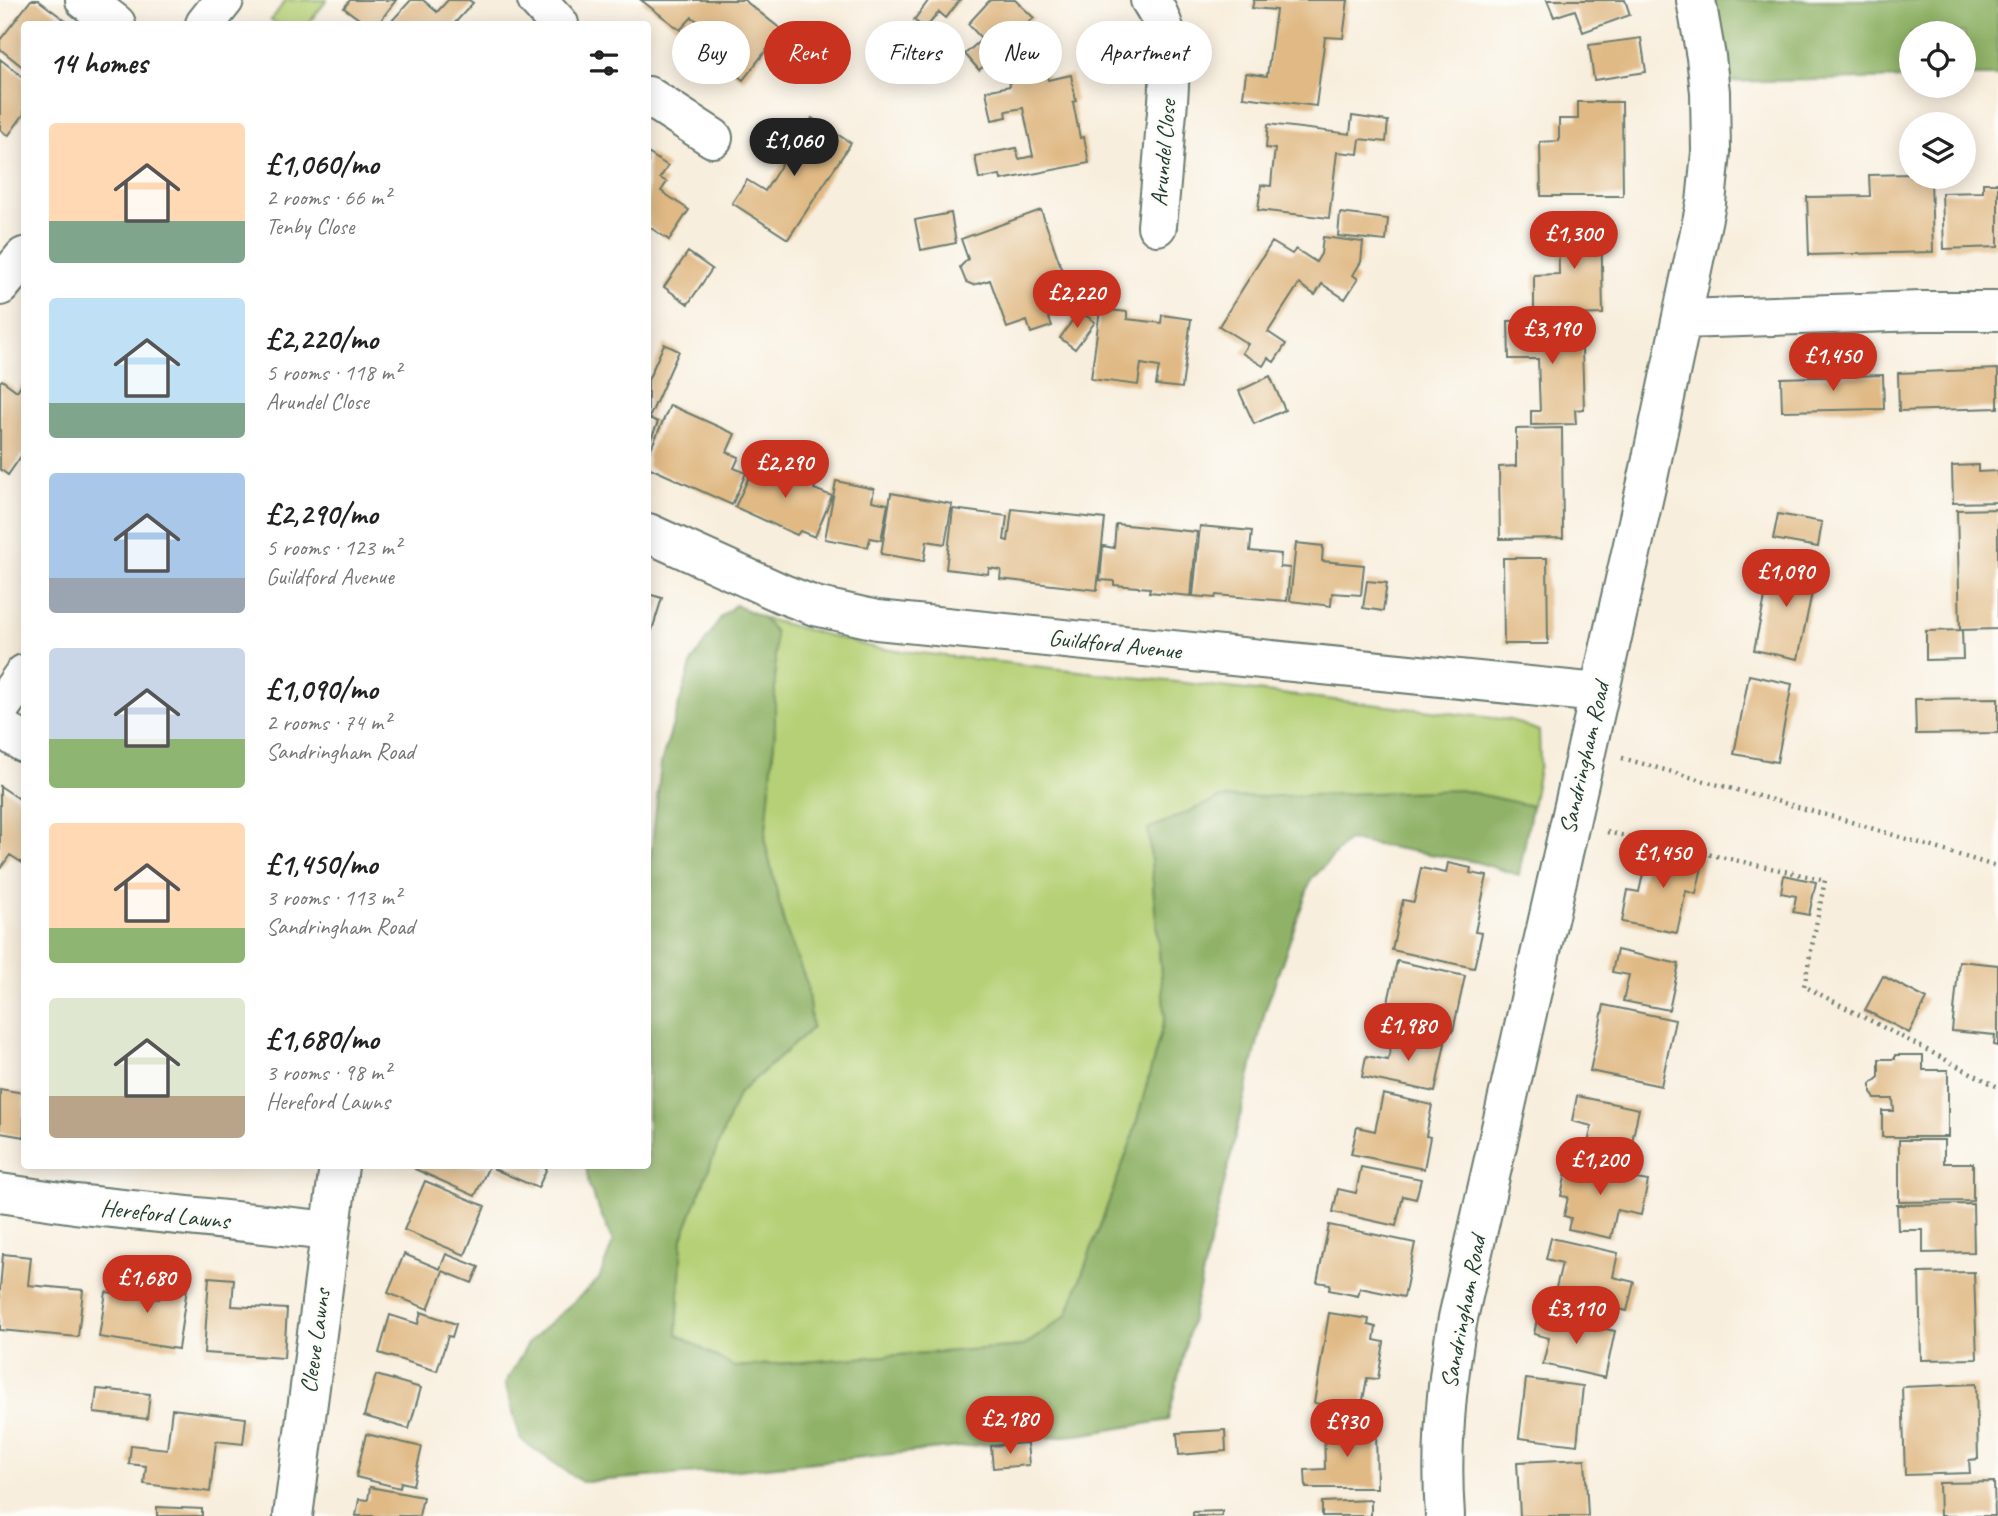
<!DOCTYPE html>
<meta charset="utf-8">
<style>
:root{--surface:#fff;--page:#f6f6f6;--text:#222;--muted:#767676;--accent:#c8321e}
body{margin:0;font-family:Caveat,sans-serif;background:var(--page);color:var(--text);height:100vh;display:flex;flex-direction:column;font-size:26px;white-space:nowrap}
*{box-sizing:border-box;margin:0}
p{font-size:23px;color:var(--muted)}
.icon{flex:none;width:38px;height:38px;fill:none;stroke:currentColor;stroke-width:2;stroke-linecap:round;stroke-linejoin:round}
.map{position:relative;flex:1;overflow:hidden}
.sheet{position:absolute;left:21px;top:21px;width:630px;height:1148px;display:flex;flex-direction:column;background:var(--surface);border-radius:7px;box-shadow:0 4px 18px #0003}
.sheet>*{flex:none}
.guide{position:absolute;left:672px;top:21px;width:665px;height:63px;display:flex;gap:14px}
.fabs{position:absolute;left:1899px;top:21px;display:grid;gap:14px}
.fabs a{display:grid;place-items:center;width:77px;height:77px;border-radius:50%;background:var(--surface);box-shadow:0 4px 18px #0003;font-size:35px}
.price{position:absolute;translate:-50% -60px;padding:0 16px;border-radius:24px;background:var(--accent);color:#fff;font-size:23px;line-height:46px;filter:drop-shadow(0 2px 4px #0008)}
.price::after{content:'';position:absolute;left:50%;top:42px;width:21px;height:16px;margin-left:-10px;background:inherit;clip-path:polygon(0 0,100% 0,50% 100%)}
.price.current{background:#222;color:#fff}
ul{padding:0;list-style:none}
li{display:flex;align-items:center;gap:21px;height:175px;padding:0 28px}
li span{display:grid;place-items:center;flex:none;width:196px;height:140px;border-radius:7px;color:#555}
li>.icon{margin-inline-start:auto}
span .icon{width:84px;height:84px;fill:#fffc;stroke-width:1}
li b{font-size:30px}
h2{display:flex;justify-content:space-between;align-items:center;height:84px;padding:0 28px;font-size:30px}
.chip{padding:0 24px;border-radius:32px;background:var(--surface);box-shadow:0 4px 18px #0003;font-size:24px;line-height:63px}
.chip.current{background:var(--accent);color:#fff}
.map>svg:first-child{display:block}
.green{fill:#b5d076;stroke:#6a8655;stroke-width:2}
.forest{fill:#90b267;stroke:#58784e;stroke-width:2}
.building{fill:#e0b984}
.lines{fill:none;stroke-linecap:round;stroke-linejoin:round}
.minor-casing{stroke:#6b7b6f;stroke-width:42}
.path{stroke:#6b7b6f;stroke-width:4.5;stroke-dasharray:2 5;stroke-linecap:butt}
.minor{stroke:#fff;stroke-width:38}
.labels{text-anchor:middle;stroke-width:5;stroke-linejoin:round;paint-order:stroke}
.street-label{font-size:24px;fill:#1f3d34;stroke:#fdfcf7}
</style>
<div class="map">
<svg width="1998" height="1516" viewBox="0 0 1998 1516">
<rect width="100%" height="100%" fill="#fdfcf7"/>
<filter id="ink" filterUnits="userSpaceOnUse"><feTurbulence type="fractalNoise" baseFrequency=".0143" numOctaves="2"/><feDisplacementMap in="SourceGraphic" scale="14" xChannelSelector="R" yChannelSelector="G"/><feConvolveMatrix kernelMatrix="1 2 1 2 8 2 1 2 1" color-interpolation-filters="sRGB"/></filter>
<filter id="wash" filterUnits="userSpaceOnUse"><feTurbulence type="fractalNoise" baseFrequency=".00686" numOctaves="4" result="noise"/><feDisplacementMap in="SourceGraphic" scale="28" xChannelSelector="R" yChannelSelector="G"/><feGaussianBlur stdDeviation="1.57" result="paint"/><feColorMatrix in="noise" values="0 0 0 0 0 0 0 0 0 0 0 0 0 0 0 0 0 1.4 0 .05"/><feComposite in="paint" operator="in"/></filter>
<g filter="url(#wash)">
<rect width="100%" height="100%" fill="#f8eedd"/>
<path class="green" d="M286,0H327L308,24H278L271,20Z
M762,618L875,648L1511,720L1539,731L1540,764L1532,806L1460,790L1153,888L1165,1017L1132,1139L1067,1315L1024,1346L734,1367L677,1334L682,1238L738,1094L812,1028L807,984L785,927L765,842L775,730V632Z"/>
<path class="forest" d="M1711,0H1998V76H1964V33H1911V78L1722,82Z
M735,605L762,617L775,632V730L765,842L785,927L807,984L812,1028L738,1094L682,1238L677,1334L734,1367L1024,1346L1067,1315L1132,1139L1165,1017L1148,829L1220,798L1460,790L1532,806L1519,875L1476,862L1348,840L1311,880L1265,1011L1168,1420L1085,1434L737,1470L582,1482L521,1440L505,1384L529,1342L599,1279L613,1242L589,1186L586,1166H648V881L661,763L692,662L722,616Z"/>
<g id="blocks">
<path class="building" d="M31,0H38L70,24H24V68L0,49V40Z
M350,0H396L378,24H366L344,8Z
M411,0H423L437,12L448,0H469L473,3L454,24H389Z
M641,0H744L782,30L743,80L711,55L722,40L692,17L680,30Z
M929,0H960L946,18L939,12L925,29L914,20Z
M990,0H1015L1034,18L1022,28L1029,41L1048,33L1053,49L1042,52L1043,57L1006,64L999,54L979,70L965,54L982,39L968,24Z
M1254,0H1348L1343,38L1325,37L1316,106L1243,97L1246,73L1267,76L1276,10L1252,8Z
M1547,0H1625L1630,15L1583,32L1575,10L1554,17Z
M1641,38L1646,72L1594,80L1589,45Z
M0,59L24,78V114L8,136L0,129Z
M1043,59L1048,80L1071,75L1076,101L1073,102L1080,138L1084,137L1089,163L1001,180L1000,175L979,179L975,156L1016,148L1019,159L1033,156L1023,108L1006,111L1007,117L992,120L986,91L1010,86L1006,67Z
M1578,102H1622L1623,196H1541L1540,142L1559,141V119H1578Z
M1352,116L1388,121L1386,142L1360,139L1358,154L1337,152L1329,218L1258,210L1261,185L1271,186L1272,174L1275,149L1266,148L1268,124L1350,134Z
M812,118L851,143L788,239L732,203L747,180L765,191L785,159L768,148L781,129L798,140Z
M648,153L668,166L660,178L667,182L661,191L689,210L669,240L648,226Z
M1911,174V177H1931L1933,252L1809,255L1807,197L1870,196L1869,175Z
M1983,183H1998V247L1944,249L1942,193L1983,192Z
M1041,210L1067,284L1062,285L1068,303L1046,311L1052,326L1031,333L1027,321L1007,328L990,280L973,285L966,282L960,267L968,259L961,239Z
M951,213L956,243L921,250L915,220Z
M1340,213L1388,219L1386,241L1338,236Z
M1601,215L1603,314L1534,316V275L1559,274L1558,216Z
M1323,237L1363,242L1361,262L1353,275L1358,279L1345,299L1322,284L1315,295L1299,284L1268,332L1286,344L1274,362L1268,358L1263,366L1242,353L1248,344L1219,326L1272,242L1292,254L1296,249L1316,262L1321,254Z
M688,252L712,269L688,304L664,287Z
M1100,309L1127,312V319L1161,323L1162,315L1191,319L1182,388L1156,385L1159,367L1141,364L1138,385L1091,379Z
M1079,311L1095,322L1075,349L1060,338Z
M1581,319L1584,409L1575,410L1576,424L1531,425V411H1540L1538,359H1509L1508,321Z
M664,344L679,351L649,418L658,422L648,446V380Z
M1998,369V408L1899,411L1898,373Z
M1883,375L1884,409L1782,411L1781,378Z
M1270,376L1285,410L1254,424L1239,391Z
M2,380L17,391L24,380V452L8,475L0,469V382Z
M670,405L735,434L727,452L739,457L734,468L746,473L732,505L648,467V455Z
M1562,428L1563,538L1500,539L1499,467L1516,466V429Z
M755,464L790,479L794,469L818,480L814,489L832,496L815,537L800,531L797,535L735,507Z
M1978,465V472L1998,471V502L1953,503L1952,466Z
M836,481L874,489L872,501L888,504L881,540L870,538L868,547L825,539Z
M891,493L952,504L945,544L927,541L924,561L881,554Z
M953,509L1007,516L1004,540L1008,541L1012,509L1105,519L1097,590L1000,579L1001,570L989,568L988,574L946,569Z
M1998,509V629L1960,630L1957,510Z
M1778,514L1822,522L1818,547L1773,539Z
M1116,524L1197,532L1191,596L1149,592L1150,588L1114,585V581L1100,580L1103,546L1114,548Z
M1200,526L1252,531L1250,551L1281,554L1280,567L1290,568L1287,601L1216,595L1215,598L1193,596Z
M1296,543L1323,546L1322,561L1364,565L1361,595L1332,593L1331,606L1290,601Z
M1503,558H1547L1548,644H1504Z
M1773,560L1817,569L1798,659L1754,650Z
M1367,581L1387,583L1383,611L1363,608Z
M648,594L662,598L648,643Z
M1962,630L1963,659L1926,660V631Z
M1749,675L1792,684L1777,762L1734,754Z
M1998,698V733L1916,734L1915,699Z
M0,786L24,802V864L10,855L0,869Z
M1649,847L1704,858L1696,894L1686,891L1677,933L1622,922L1628,890L1639,892Z
M1448,863L1471,868L1470,873L1487,876L1475,932L1482,933L1474,968L1392,950L1403,900L1414,902L1421,868L1446,873Z
M1784,875L1816,882L1809,915L1793,912L1796,896L1781,893Z
M1617,950L1679,964L1669,1010L1623,1001L1629,975L1612,972Z
M1397,961L1465,976L1453,1031L1385,1016Z
M1959,961L1998,965V1046L1994,1045L1995,1035L1952,1031Z
M1883,976L1927,999L1909,1033L1865,1010Z
M1604,1005L1675,1020L1661,1086L1590,1071Z
M1394,1032L1445,1043L1435,1092L1362,1077L1366,1056L1388,1060Z
M1895,1055H1923V1070H1948V1137H1882V1111H1894L1893,1099H1875L1871,1092V1084L1879,1077V1059H1895Z
M0,1089L24,1093V1137L0,1133Z
M1383,1094L1432,1105L1426,1136L1430,1137L1424,1169L1351,1154L1357,1127L1375,1131Z
M1577,1096L1639,1109L1628,1160L1586,1151L1592,1126L1572,1121Z
M1899,1140H1944V1163H1973V1201L1899,1202Z
M1569,1159L1632,1172L1630,1178L1648,1181L1641,1215L1617,1210L1611,1238L1568,1229L1571,1218L1564,1216L1568,1197L1561,1196Z
M416,1166H489L475,1196L415,1169Z
M495,1166H540L547,1168L538,1188L494,1169Z
M1361,1167L1421,1179L1416,1199L1403,1196L1396,1226L1333,1212L1338,1189L1356,1193Z
M425,1181L485,1206L465,1255L404,1230Z
M1973,1204L1974,1252L1923,1253V1230H1898L1897,1205Z
M1329,1225L1415,1243L1404,1297L1360,1288L1358,1296L1329,1290L1330,1284L1317,1282Z
M1551,1238L1618,1253L1613,1277L1634,1282L1627,1311L1603,1305L1601,1315L1552,1304L1562,1263L1546,1259Z
M3,1254L31,1257L28,1285L83,1290L78,1337L0,1330V1289Z
M404,1254L440,1269L446,1254L479,1267L472,1283L443,1271L428,1309L388,1293Z
M163,1271L189,1275L178,1349L99,1337L106,1292L159,1299Z
M1974,1272L1977,1359L1921,1360L1919,1273Z
M209,1277L234,1279L232,1306L287,1309L284,1358L204,1353Z
M421,1312L456,1324L452,1337L448,1336L437,1371L379,1353L390,1315L418,1324Z
M1329,1313L1369,1319L1368,1325L1376,1327L1374,1340L1384,1342L1378,1379L1367,1378L1361,1411L1314,1403Z
M1538,1314L1615,1331L1605,1378L1543,1364L1549,1338L1534,1334Z
M376,1375L421,1388L409,1429L364,1416Z
M1526,1379L1583,1386L1577,1445L1519,1438Z
M1976,1384L1978,1459L1969,1460L1970,1473L1905,1475L1902,1387Z
M97,1389L150,1394L147,1419L94,1413Z
M172,1409L246,1418L243,1444L216,1441L210,1492L144,1484L146,1466L129,1464L131,1445L167,1449Z
M1376,1425L1377,1488H1306L1305,1470L1325,1469L1324,1426Z
M1225,1430L1226,1451L1179,1455L1177,1433Z
M366,1434L422,1447L413,1485L401,1482L400,1488L356,1477Z
M1027,1443L1029,1465L993,1468L991,1446Z
M1585,1459L1588,1516H1520L1517,1462Z
M1994,1482L1995,1516H1940L1939,1483Z
M370,1487L423,1497L419,1516H356L359,1499L368,1500Z
M1371,1500V1516H1322V1502Z
M157,1507L202,1509V1516H157Z
M1222,1511V1516H1193V1512Z"/>
</g>
</g>
<g filter="url(#ink)">
<use href="#blocks" fill-opacity="0" stroke="#6b7b6f" stroke-width="2"/>
<g class="lines">
<defs>
<path id="minor" d="M85,0L116,24
M537,0L559,24
M1150,0C1178,39 1169,88 1165,133C1163,164 1160,195 1157,226
M205,24L224,0
M648,96L713,138
M0,286L24,257
M1682,319L1922,311H1998
M648,533L783,594L815,606L877,620L1598,693
M0,708L24,674
M0,727L24,743
M0,1193L75,1204L330,1231
M293,1516L339,1166
M1445,1516C1440,1449 1446,1384 1458,1318L1648,478L1706,203L1711,152L1710,92L1706,57L1696,0"/>
</defs>
<use href="#minor" class="minor-casing"/>
<path class="path" d="M1622,758L1848,821L1998,867
M1607,832L1825,880L1804,986L1998,1087"/>
<use href="#minor" class="minor"/>
</g>
</g>
<g class="labels">
<g class="street-label">
<text transform="translate(1163 153) rotate(-85)" y="8">Arundel Close</text>
<text transform="translate(1115 644) rotate(6)" y="8">Guildford Avenue</text>
<text transform="translate(1584 758) rotate(-77)" y="8">Sandringham Road</text>
<text transform="translate(165 1214) rotate(6)" y="8">Hereford Lawns</text>
<text transform="translate(1463 1312) rotate(-79)" y="8">Sandringham Road</text>
<text transform="translate(315 1341) rotate(-82)" y="8">Cleeve Lawns</text>
</g>
</g>
</svg>
<div class="fabs">
<a><svg class="icon" aria-label="locate" viewBox="0 0 24 24"><circle cx="12" cy="12" r="6"/><path d="M12 2v4M12 18v4M2 12h4M18 12h4"/></svg></a>
<a><svg class="icon" aria-label="layers" viewBox="0 0 24 24"><path d="M12 4l9 5-9 5-9-5zM3 14l9 5 9-5"/></svg></a>
</div>
<b class="price current" style="left:794px;top:178px">£1,060</b>
<b class="price" style="left:1574px;top:271px">£1,300</b>
<b class="price" style="left:1077px;top:330px">£2,220</b>
<b class="price" style="left:1552px;top:366px">£3,190</b>
<b class="price" style="left:1833px;top:393px">£1,450</b>
<b class="price" style="left:785px;top:500px">£2,290</b>
<b class="price" style="left:1786px;top:609px">£1,090</b>
<b class="price" style="left:1663px;top:890px">£1,450</b>
<b class="price" style="left:1408px;top:1063px">£1,980</b>
<b class="price" style="left:1600px;top:1197px">£1,200</b>
<b class="price" style="left:147px;top:1315px">£1,680</b>
<b class="price" style="left:1576px;top:1346px">£3,110</b>
<b class="price" style="left:1010px;top:1456px">£2,180</b>
<b class="price" style="left:1347px;top:1459px">£930</b>
<div class="guide">
<a class="chip">Buy</a>
<a class="chip current">Rent</a>
<a class="chip">Filters</a>
<a class="chip">New</a>
<a class="chip">Apartment</a>
</div>
<section class="sheet">
<h2>14 homes<svg class="icon" aria-label="filters" viewBox="0 0 24 24"><path d="M4 7h16M4 17h16"/><circle cx="9" cy="7" r="2"/><circle cx="15" cy="17" r="2"/></svg></h2>
<ul>
<li><span style="background:linear-gradient(#ffd9b3 70%,#7fa58c 0)"><svg class="icon" aria-label="home" viewBox="0 0 24 24"><path d="M3 11l9-7 9 7M6 9v11h12V9"/></svg></span><div><b>£1,060/mo</b><p>2 rooms · 66 m²</p><p>Tenby Close</p></div></li>
<li><span style="background:linear-gradient(#bfe0f5 75%,#7fa58c 0)"><svg class="icon" aria-label="home" viewBox="0 0 24 24"><path d="M3 11l9-7 9 7M6 9v11h12V9"/></svg></span><div><b>£2,220/mo</b><p>5 rooms · 118 m²</p><p>Arundel Close</p></div></li>
<li><span style="background:linear-gradient(#a9c7e8 75%,#9aa5b1 0)"><svg class="icon" aria-label="home" viewBox="0 0 24 24"><path d="M3 11l9-7 9 7M6 9v11h12V9"/></svg></span><div><b>£2,290/mo</b><p>5 rooms · 123 m²</p><p>Guildford Avenue</p></div></li>
<li><span style="background:linear-gradient(#c9d6e8 65%,#8fb573 0)"><svg class="icon" aria-label="home" viewBox="0 0 24 24"><path d="M3 11l9-7 9 7M6 9v11h12V9"/></svg></span><div><b>£1,090/mo</b><p>2 rooms · 74 m²</p><p>Sandringham Road</p></div></li>
<li><span style="background:linear-gradient(#ffd9b3 75%,#8fb573 0)"><svg class="icon" aria-label="home" viewBox="0 0 24 24"><path d="M3 11l9-7 9 7M6 9v11h12V9"/></svg></span><div><b>£1,450/mo</b><p>3 rooms · 113 m²</p><p>Sandringham Road</p></div></li>
<li><span style="background:linear-gradient(#dfe7d0 70%,#b9a48a 0)"><svg class="icon" aria-label="home" viewBox="0 0 24 24"><path d="M3 11l9-7 9 7M6 9v11h12V9"/></svg></span><div><b>£1,680/mo</b><p>3 rooms · 98 m²</p><p>Hereford Lawns</p></div></li>
</ul>
</section>
</div>
